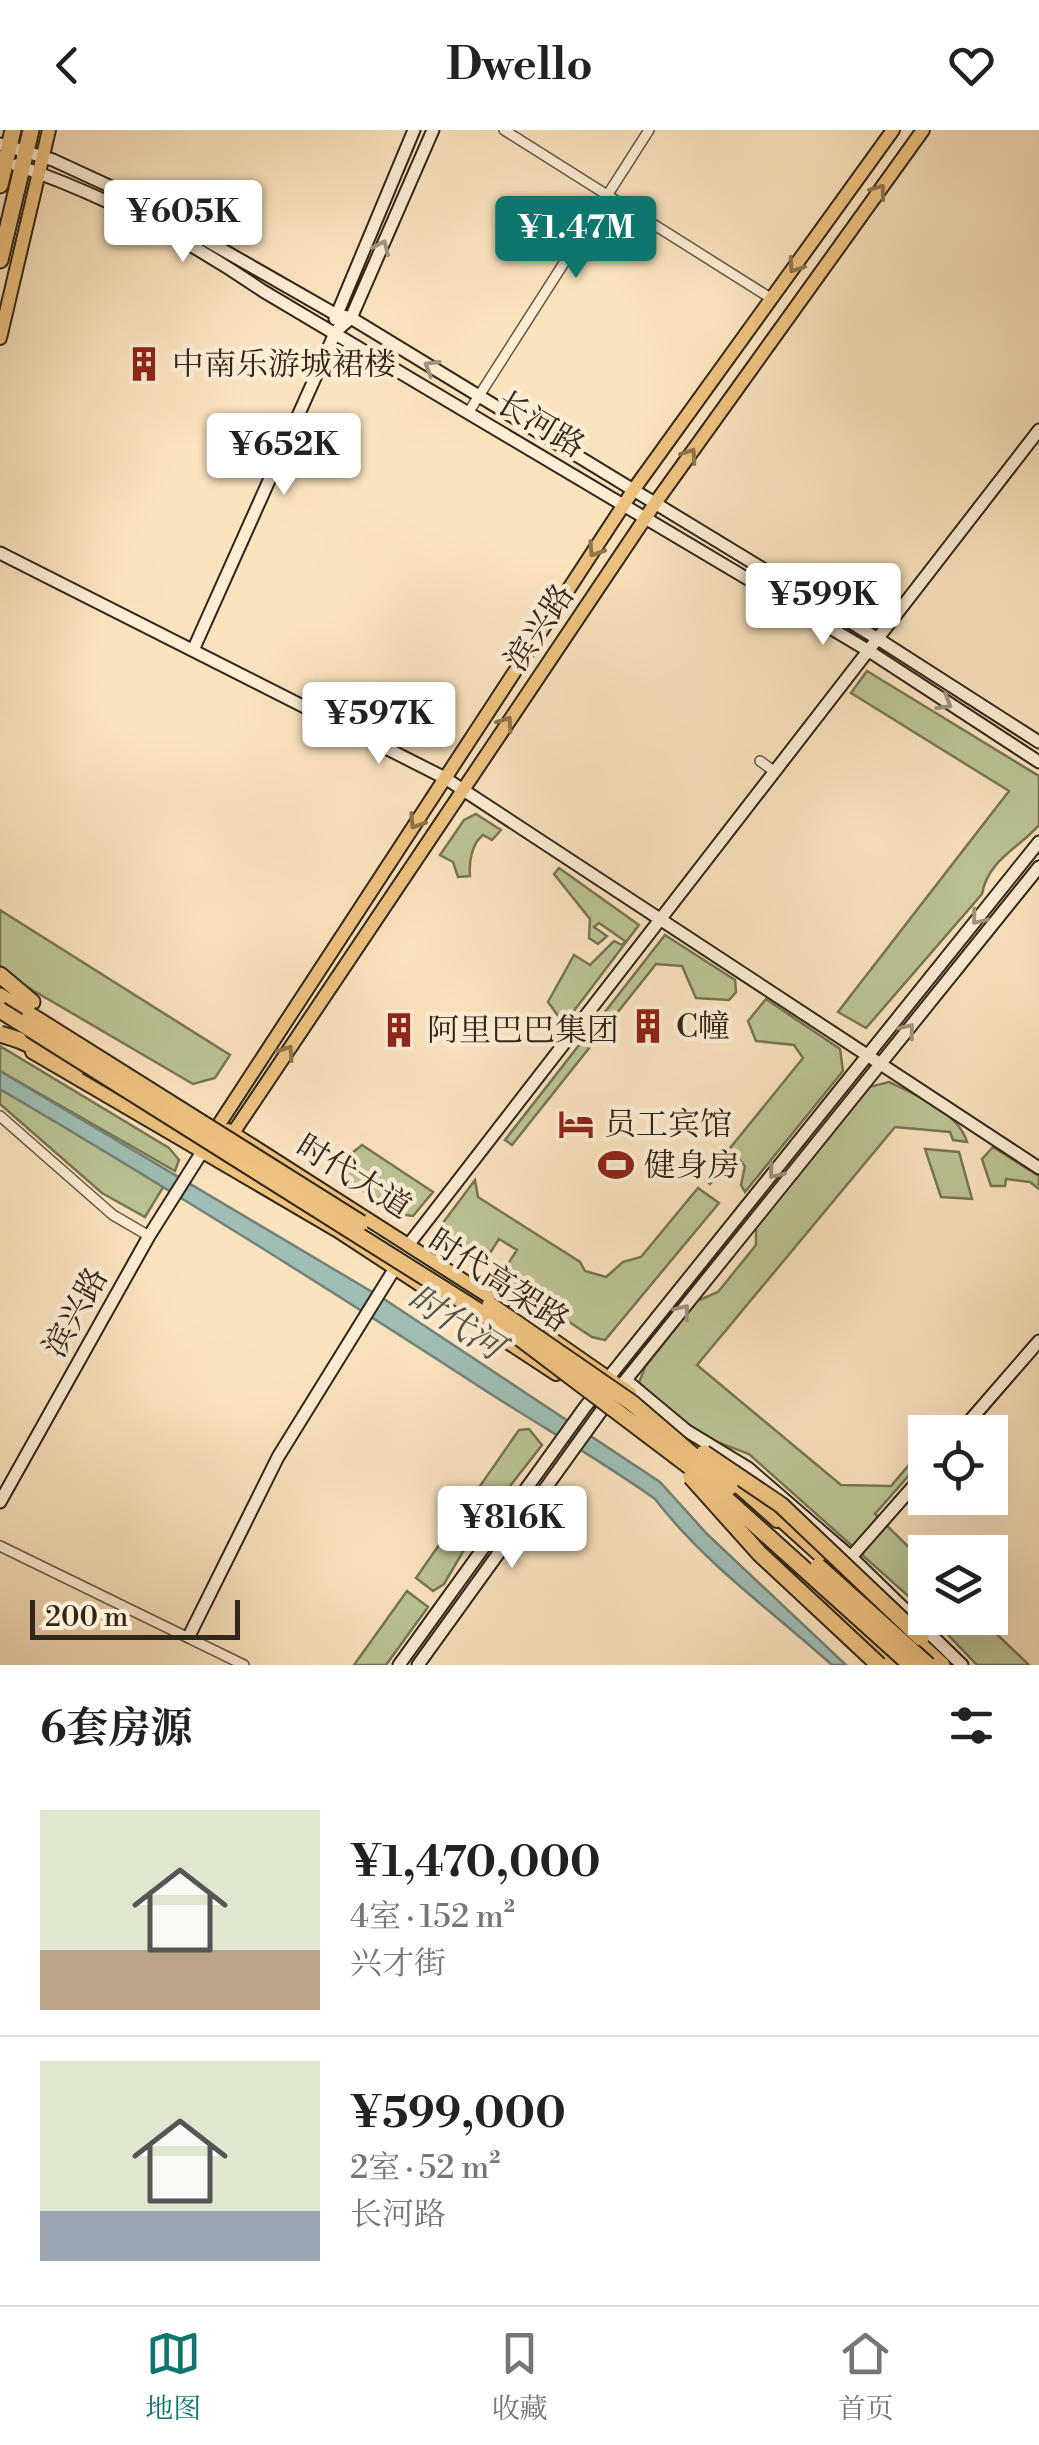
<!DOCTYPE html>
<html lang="zh">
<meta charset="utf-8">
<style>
:root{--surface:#fff;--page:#f6f6f6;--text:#222;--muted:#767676;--line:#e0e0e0;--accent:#0f766e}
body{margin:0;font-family:"Libre Bodoni","Noto Serif SC",serif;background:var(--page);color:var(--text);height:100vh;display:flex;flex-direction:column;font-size:38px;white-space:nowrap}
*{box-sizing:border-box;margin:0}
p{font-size:32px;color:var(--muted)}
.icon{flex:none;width:55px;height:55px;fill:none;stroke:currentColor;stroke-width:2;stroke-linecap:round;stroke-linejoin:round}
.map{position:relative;height:1535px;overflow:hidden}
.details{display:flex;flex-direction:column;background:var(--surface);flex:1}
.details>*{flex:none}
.tools{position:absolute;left:908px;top:1285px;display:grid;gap:20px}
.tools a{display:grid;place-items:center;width:100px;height:100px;border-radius:0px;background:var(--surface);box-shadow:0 10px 40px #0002;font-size:50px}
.scale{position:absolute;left:30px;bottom:25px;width:210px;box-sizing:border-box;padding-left:10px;border:5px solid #302619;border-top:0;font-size:28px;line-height:35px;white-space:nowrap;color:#302619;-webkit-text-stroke:8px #fcedd5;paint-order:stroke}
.price{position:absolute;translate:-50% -85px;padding:0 22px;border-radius:10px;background:#fff;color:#222;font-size:32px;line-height:65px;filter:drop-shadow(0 2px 5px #0008)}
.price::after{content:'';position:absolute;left:50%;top:60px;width:30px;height:22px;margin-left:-15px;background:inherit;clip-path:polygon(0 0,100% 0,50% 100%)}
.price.active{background:var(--accent);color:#fff}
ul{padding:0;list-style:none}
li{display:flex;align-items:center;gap:30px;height:250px;padding:0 40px}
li+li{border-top:2px solid var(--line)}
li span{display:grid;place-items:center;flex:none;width:280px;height:200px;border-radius:0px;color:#555}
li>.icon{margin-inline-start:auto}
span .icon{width:120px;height:120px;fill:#fffc;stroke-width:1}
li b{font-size:42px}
h2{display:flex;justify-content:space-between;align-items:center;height:120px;padding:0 40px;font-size:42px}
header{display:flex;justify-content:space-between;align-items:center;height:130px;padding:0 40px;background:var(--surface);font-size:45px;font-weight:700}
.menu{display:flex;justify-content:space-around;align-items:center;height:140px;border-top:2px solid var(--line);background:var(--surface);font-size:28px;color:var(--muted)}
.menu a{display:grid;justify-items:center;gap:5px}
.menu .active{color:var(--accent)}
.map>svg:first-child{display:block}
.green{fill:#bcc494;stroke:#767556;stroke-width:2.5}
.water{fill:#9fbeb5;stroke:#738177;stroke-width:2.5}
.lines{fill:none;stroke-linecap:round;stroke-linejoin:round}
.street-casing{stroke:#635542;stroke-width:12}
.secondary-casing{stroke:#302619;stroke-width:15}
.primary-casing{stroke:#302619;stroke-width:16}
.highway-casing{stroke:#302619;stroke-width:19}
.street{stroke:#fcedd5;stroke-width:9}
.secondary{stroke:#fcedd5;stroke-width:11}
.primary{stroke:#eec27f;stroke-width:12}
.highway{stroke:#eec27f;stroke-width:15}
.highway-bridge-casing{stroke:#302619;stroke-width:19;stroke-linecap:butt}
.highway-bridge{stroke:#eec27f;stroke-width:15}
.oneway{stroke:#8f744c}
.oneway2{stroke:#a09380}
.labels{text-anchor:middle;stroke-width:9;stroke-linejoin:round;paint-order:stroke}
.poi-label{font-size:32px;fill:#302619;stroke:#fcedd5;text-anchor:start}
.street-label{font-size:32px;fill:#302619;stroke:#fcedd5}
.water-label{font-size:35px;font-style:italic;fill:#515448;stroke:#fcedd5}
</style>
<header><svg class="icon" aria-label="back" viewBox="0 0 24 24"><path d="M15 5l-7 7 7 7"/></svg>Dwello<svg class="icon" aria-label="heart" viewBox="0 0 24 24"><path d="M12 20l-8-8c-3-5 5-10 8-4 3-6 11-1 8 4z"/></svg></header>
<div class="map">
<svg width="1039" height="1535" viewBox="0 0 1039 1535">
<rect width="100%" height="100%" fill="#fbe3be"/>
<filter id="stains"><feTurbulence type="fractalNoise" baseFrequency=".002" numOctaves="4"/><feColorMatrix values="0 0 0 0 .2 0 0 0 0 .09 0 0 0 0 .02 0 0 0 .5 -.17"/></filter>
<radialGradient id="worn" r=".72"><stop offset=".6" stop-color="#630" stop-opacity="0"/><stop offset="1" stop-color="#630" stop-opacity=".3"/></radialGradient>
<path class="green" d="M867,541L1039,646V695C1019,718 988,730 982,764L866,898L838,882L1009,661L851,563Z
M476,684L501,700L492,710L483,705C471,714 469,733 470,746L458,747L453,732L440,725L464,690Z
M559,738L639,795L564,894L548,872L574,825L590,835L614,811L622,815L625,811L599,793L594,797L607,806L598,814L589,808L590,789L554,744Z
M0,780L230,925L215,948L193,954L0,841Z
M665,805L735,850L736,862L729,870L696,868L682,836L656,834L512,1015L505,1010Z
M766,869L840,919L843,941L745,1062L741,1055L745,1036L735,1025L710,1054L705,1049L803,928L794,915L756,911L748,891Z
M0,916L169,1018L179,1030L175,1041L0,941Z
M889,952C916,965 958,982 967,1012L953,1010L950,1002L895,997L697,1235L841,1355L891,1356L925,1316V1327L875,1384L925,1433V1481L749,1324L709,1309L637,1258L645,1237L697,1171L718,1162L756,1115V1097L869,957Z
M0,959L165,1054L145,1087L102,1063L0,974Z
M362,1015L433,1062L413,1086L398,1084L341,1046L347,1027Z
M993,1017L1039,1046V1059L1030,1052L1006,1049L1005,1056H991L982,1029Z
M925,1019L959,1022L972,1069L941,1067Z
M475,1050L478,1067L580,1132L585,1141L606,1147L623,1132L641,1127L698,1058L719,1073L605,1210L592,1207L500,1146L517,1120L499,1109L483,1134L440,1108L439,1098Z
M529,1299L542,1315L475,1401L444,1454L433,1461L416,1448L519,1300Z
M407,1461L428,1477L386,1535H354Z
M932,1488H980L1029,1535H977Z"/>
<path class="water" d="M0,941L384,1169L660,1352L707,1404L846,1535H832C771,1480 706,1435 655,1369C599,1329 540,1296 483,1259C323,1155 163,1055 0,959Z"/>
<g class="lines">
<defs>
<path id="street" d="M504,0L772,169
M468,283L649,0
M760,631L775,642
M0,986L113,1085L149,1106
M0,1416L244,1535"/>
<path id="secondary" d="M0,14L53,30L118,60L335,184L351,188L878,509L1039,612
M16,35C104,65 187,109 263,161L869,521L1039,632
M335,189L414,0
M0,423L445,648L1039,1038
M194,518L336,201L351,188L433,0
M409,1114L1039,300
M627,1251L687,1301L748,1338L851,1427L962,1535
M960,1302L1039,1211
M0,1372L149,1106L202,1022
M851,1427L925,1343
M189,1506L278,1327L395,1138
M399,1535L585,1277L1039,712
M418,1535L604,1277L1039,737"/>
<path id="primary" d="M0,208L49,0
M32,922L338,1101L556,1244
M228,1000L502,1175
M210,1008L634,359L893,0
M202,1022L233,1003L656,372L923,0
M548,1206L630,1263
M725,1345L777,1391"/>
<path id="highway" d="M0,55L13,0
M0,130L31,0
M0,845L32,872
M0,866L30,885
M19,910L79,937
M775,1383L869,1468
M748,1401L894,1535
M908,1504L942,1535"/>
</defs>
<use href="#street" class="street-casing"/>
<use href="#secondary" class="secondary-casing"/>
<use href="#primary" class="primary-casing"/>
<use href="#highway" class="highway-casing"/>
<use href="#street" class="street"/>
<use href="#secondary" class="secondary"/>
<use href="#primary" class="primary"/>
<use href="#highway" class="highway"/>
<defs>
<path id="highway-bridge" d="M0,880L512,1202L693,1339L911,1535
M30,885L361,1093
M0,904L19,910
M490,1175L632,1273L730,1357
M704,1323L781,1375L921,1508
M691,1347L760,1424L879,1535
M818,1436L928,1535"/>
</defs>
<use href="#highway-bridge" class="highway-bridge-casing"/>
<use href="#highway-bridge" class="highway-bridge"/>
</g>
<defs><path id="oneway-chevron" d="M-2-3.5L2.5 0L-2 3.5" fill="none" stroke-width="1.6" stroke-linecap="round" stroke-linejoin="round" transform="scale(2.5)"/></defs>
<g class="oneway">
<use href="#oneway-chevron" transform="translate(879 61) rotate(-54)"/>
<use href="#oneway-chevron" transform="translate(795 136) rotate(125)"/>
<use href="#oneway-chevron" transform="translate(690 325) rotate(-55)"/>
<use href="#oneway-chevron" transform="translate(595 420) rotate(123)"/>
<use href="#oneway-chevron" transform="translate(506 593) rotate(-56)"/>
<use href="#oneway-chevron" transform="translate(416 692) rotate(123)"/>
<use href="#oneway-chevron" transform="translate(287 922) rotate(-56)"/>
</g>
<g class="oneway2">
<use href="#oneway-chevron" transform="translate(382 117) rotate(-66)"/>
<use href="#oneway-chevron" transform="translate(431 237) rotate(-149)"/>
<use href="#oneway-chevron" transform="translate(945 573) rotate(31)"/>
<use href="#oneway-chevron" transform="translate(978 788) rotate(129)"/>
<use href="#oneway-chevron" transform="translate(908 900) rotate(-51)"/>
<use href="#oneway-chevron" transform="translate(775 1042) rotate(129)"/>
<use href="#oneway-chevron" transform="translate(683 1181) rotate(-51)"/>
</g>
<defs>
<symbol id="building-bare" viewBox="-9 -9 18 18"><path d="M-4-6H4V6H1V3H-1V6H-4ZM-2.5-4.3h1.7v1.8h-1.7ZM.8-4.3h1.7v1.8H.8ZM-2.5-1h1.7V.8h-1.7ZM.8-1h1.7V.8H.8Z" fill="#8f2418" stroke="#fcedd5" stroke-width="2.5" paint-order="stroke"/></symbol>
<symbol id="hotel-bare" viewBox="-9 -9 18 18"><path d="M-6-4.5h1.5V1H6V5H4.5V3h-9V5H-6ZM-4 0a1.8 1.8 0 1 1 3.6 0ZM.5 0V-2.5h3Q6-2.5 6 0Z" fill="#8f2418" stroke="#fcedd5" stroke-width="2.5" paint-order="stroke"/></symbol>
<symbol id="stadium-bare" viewBox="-9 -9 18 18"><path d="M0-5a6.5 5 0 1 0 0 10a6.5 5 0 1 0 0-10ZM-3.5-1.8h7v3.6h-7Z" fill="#8f2418" stroke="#fcedd5" stroke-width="2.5" paint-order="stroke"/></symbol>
</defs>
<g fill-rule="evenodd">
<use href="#building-bare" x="119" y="209" width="50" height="50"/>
<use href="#building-bare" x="623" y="871" width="50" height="50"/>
<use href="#building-bare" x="374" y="875" width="50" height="50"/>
<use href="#hotel-bare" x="551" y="969" width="50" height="50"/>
<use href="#stadium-bare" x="591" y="1010" width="50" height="50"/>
</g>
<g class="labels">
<g class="poi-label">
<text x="172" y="245">中南乐游城裙楼</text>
<text x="676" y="907">C幢</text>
<text x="427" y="911">阿里巴巴集团</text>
<text x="604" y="1005">员工宾馆</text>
<text x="644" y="1046">健身房</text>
</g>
<g class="street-label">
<text transform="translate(541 294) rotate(31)" y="11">长河路</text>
<text transform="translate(539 497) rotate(-56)" y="11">滨兴路</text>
<text transform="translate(354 1046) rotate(32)" y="11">时代大道</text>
<text transform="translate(499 1150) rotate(33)" y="11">时代高架路</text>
<text transform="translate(75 1182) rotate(-61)" y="11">滨兴路</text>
</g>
<g class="water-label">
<text transform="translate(456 1192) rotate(33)" y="12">时代河</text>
</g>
</g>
<rect width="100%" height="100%" filter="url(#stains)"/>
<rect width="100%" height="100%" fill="url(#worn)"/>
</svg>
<div class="tools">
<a><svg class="icon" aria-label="locate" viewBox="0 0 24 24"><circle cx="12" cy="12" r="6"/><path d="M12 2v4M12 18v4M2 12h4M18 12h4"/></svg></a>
<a><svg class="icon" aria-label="layers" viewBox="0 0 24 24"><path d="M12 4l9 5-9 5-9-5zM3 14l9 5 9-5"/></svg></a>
</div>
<div class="scale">200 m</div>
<b class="price" style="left:183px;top:135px">¥605K</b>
<b class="price active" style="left:576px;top:151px">¥1.47M</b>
<b class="price" style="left:284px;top:368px">¥652K</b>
<b class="price" style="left:823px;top:518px">¥599K</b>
<b class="price" style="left:379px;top:637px">¥597K</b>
<b class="price" style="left:512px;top:1441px">¥816K</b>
</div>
<section class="details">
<h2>6套房源<svg class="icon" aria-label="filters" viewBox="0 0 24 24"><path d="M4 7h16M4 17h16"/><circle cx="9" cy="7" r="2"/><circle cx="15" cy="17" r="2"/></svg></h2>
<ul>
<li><span style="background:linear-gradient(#dfe7d0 70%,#b9a48a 0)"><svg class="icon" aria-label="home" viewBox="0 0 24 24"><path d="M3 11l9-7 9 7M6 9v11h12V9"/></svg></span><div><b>¥1,470,000</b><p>4室 · 152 m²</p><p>兴才街</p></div></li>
<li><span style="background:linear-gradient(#dfe7d0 75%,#9aa5b1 0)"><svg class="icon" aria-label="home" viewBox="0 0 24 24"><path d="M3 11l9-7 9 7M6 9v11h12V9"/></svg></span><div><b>¥599,000</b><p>2室 · 52 m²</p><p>长河路</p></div></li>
</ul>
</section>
<nav class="menu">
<a class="active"><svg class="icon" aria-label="map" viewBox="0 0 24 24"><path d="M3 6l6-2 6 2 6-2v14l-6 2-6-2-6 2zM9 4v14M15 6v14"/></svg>地图</a>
<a><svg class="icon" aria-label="saved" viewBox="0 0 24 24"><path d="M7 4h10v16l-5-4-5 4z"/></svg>收藏</a>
<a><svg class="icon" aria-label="home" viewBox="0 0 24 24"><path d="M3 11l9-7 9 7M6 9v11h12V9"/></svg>首页</a>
</nav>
